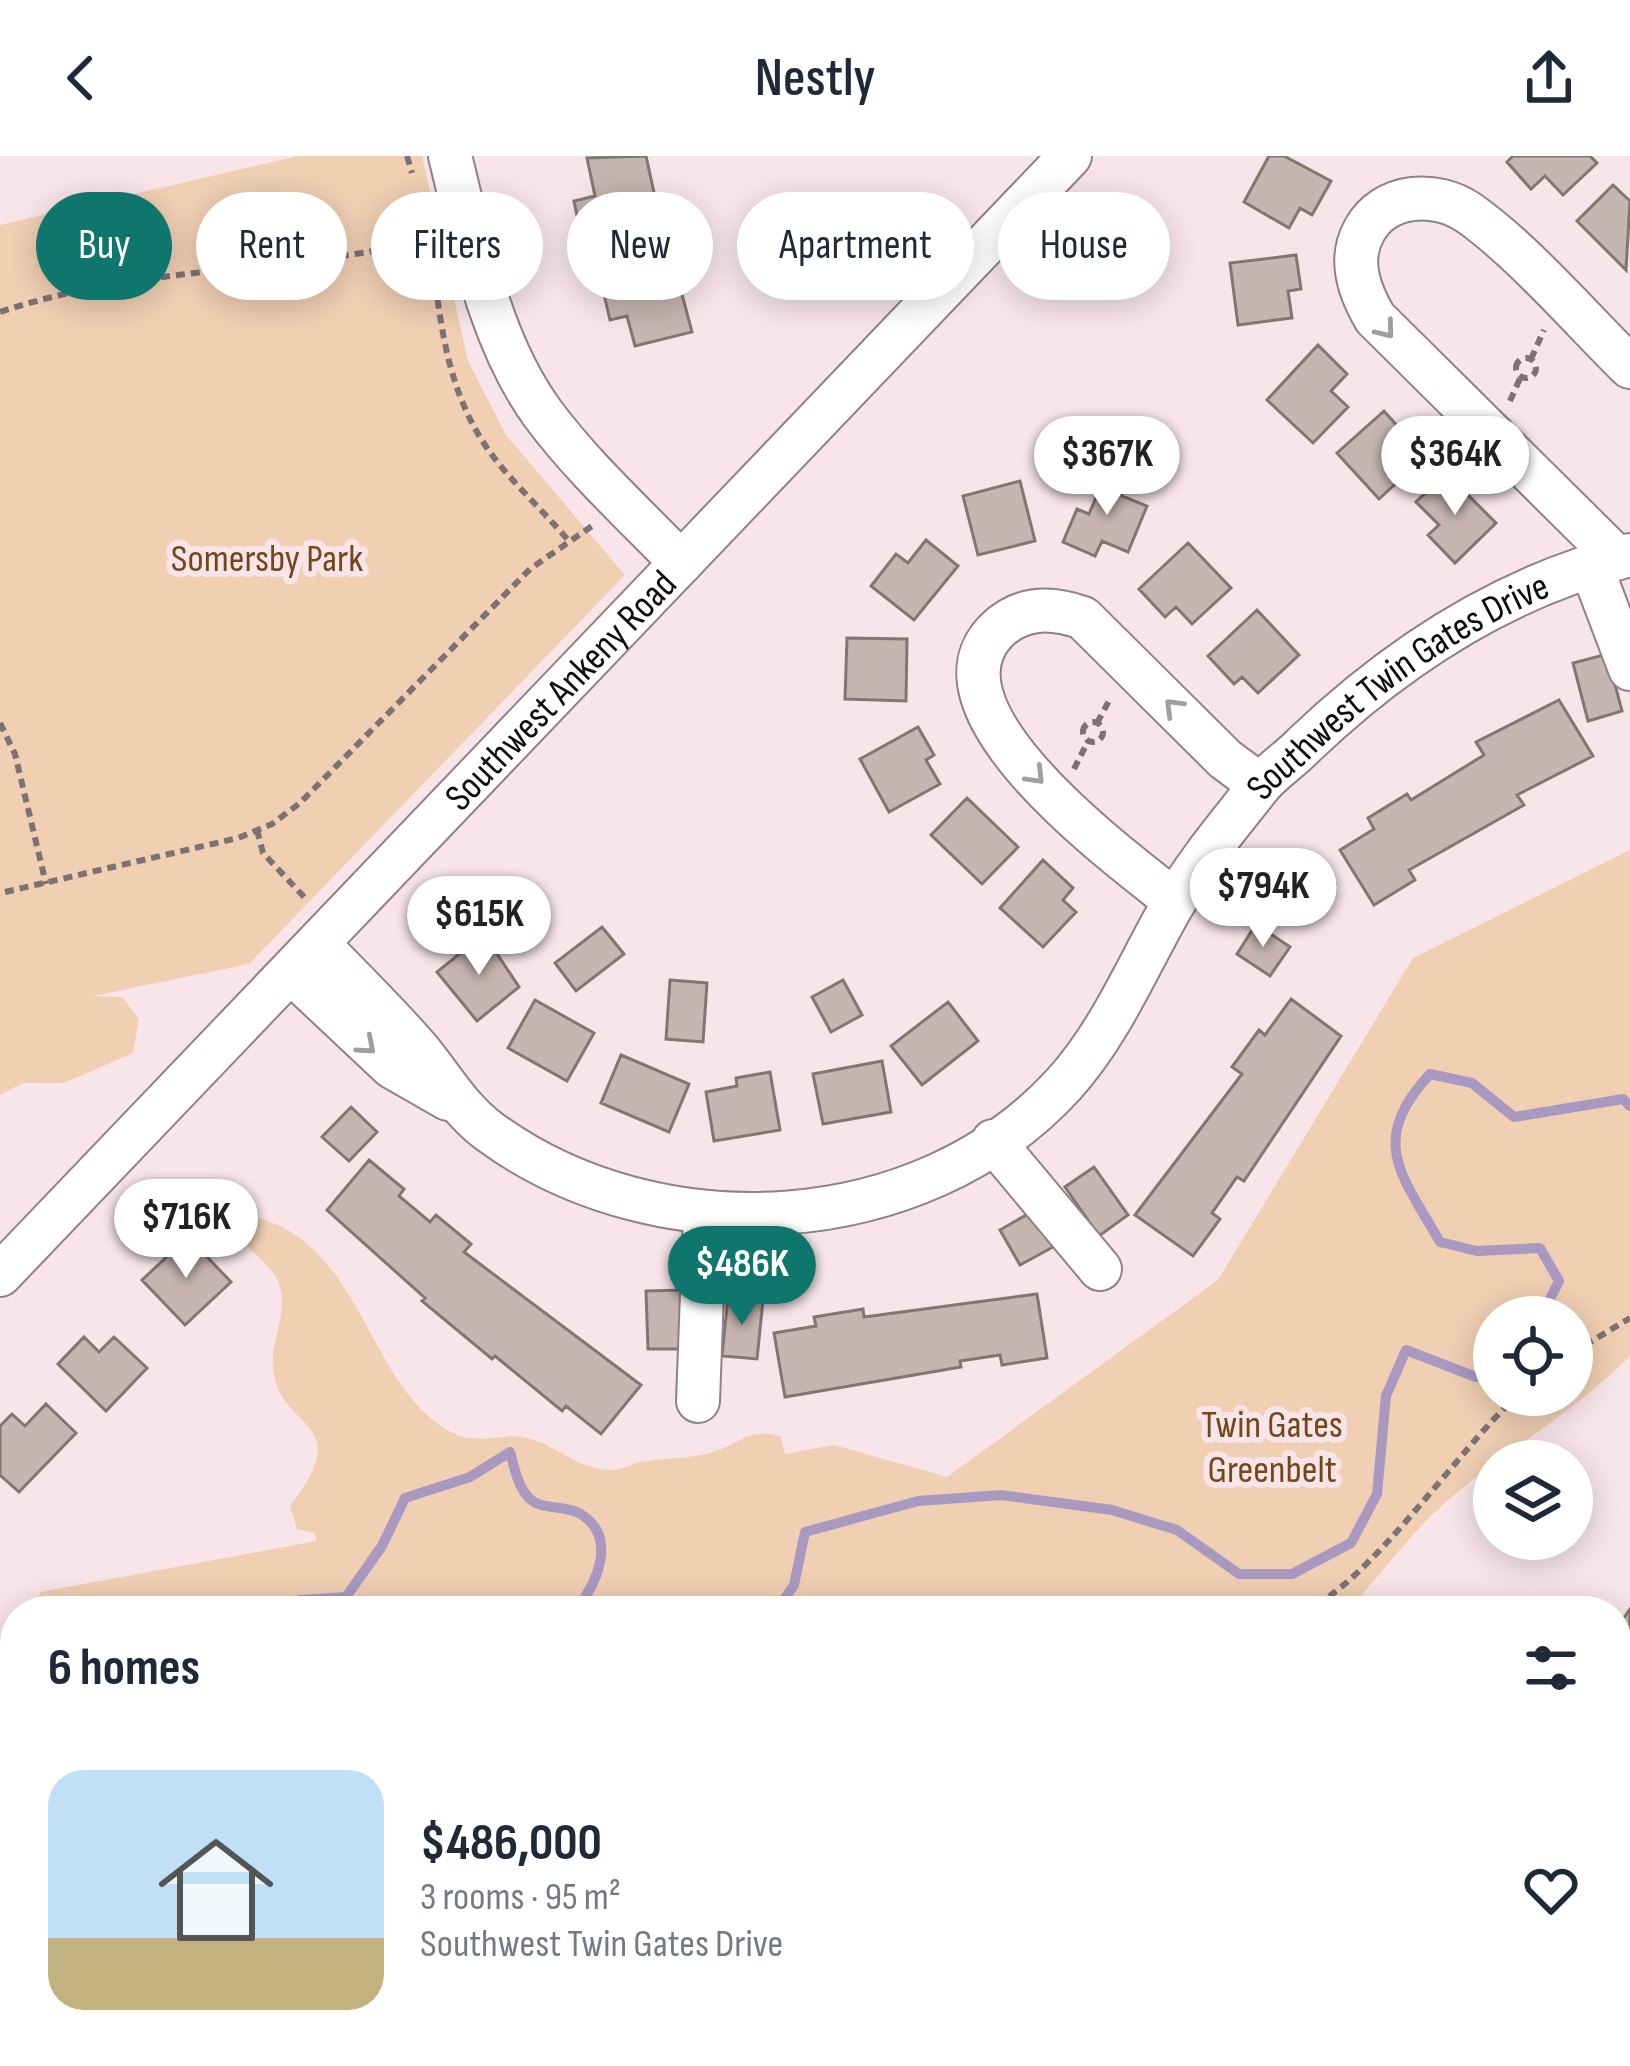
<!DOCTYPE html>
<meta charset="utf-8">
<style>
:root{--surface:#fff;--page:#f6f6f7;--text:#1f2937;--muted:#747a83;--line:#e0e1e3;--accent:#0f766e}
body{margin:0;font-family:"Sofia Sans Condensed",sans-serif;background:var(--page);color:var(--text);height:100vh;display:flex;flex-direction:column;font-size:45px;white-space:nowrap}
*{box-sizing:border-box;margin:0}
p{font-size:39px;color:var(--muted)}
.icon{flex:none;width:66px;height:66px;fill:none;stroke:currentColor;stroke-width:2;stroke-linecap:round;stroke-linejoin:round}
.map{position:relative;flex:1;overflow:hidden}
.sheet{position:absolute;left:0px;top:1440px;width:1632px;height:471px;display:flex;flex-direction:column;background:var(--surface);border-radius:48px 48px 0 0;box-shadow:0 6px 30px #0003}
.sheet>*{flex:none}
.top-card{position:absolute;left:36px;top:36px;width:1560px;height:108px;display:flex;gap:24px}
.buttons{position:absolute;left:1473px;top:1140px;display:grid;gap:24px}
.buttons a{display:grid;place-items:center;width:120px;height:120px;border-radius:50%;background:var(--surface);box-shadow:0 6px 30px #0003;font-size:60px}
.price{position:absolute;translate:-50% -102px;padding:0 27px;border-radius:42px;background:#fff;color:#222;font-size:39px;line-height:78px;filter:drop-shadow(0 3px 6px #0008)}
.price::after{content:'';position:absolute;left:50%;top:72px;width:36px;height:27px;margin-left:-18px;background:inherit;clip-path:polygon(0 0,100% 0,50% 100%)}
.price.active{background:var(--accent);color:#fff}
ul{padding:0;list-style:none}
li{display:flex;align-items:center;gap:36px;height:300px;padding:0 48px}
li+li{border-top:3px solid var(--line)}
li span{display:grid;place-items:center;flex:none;width:336px;height:240px;border-radius:36px;color:#555}
li>.icon{margin-inline-start:auto}
span .icon{width:144px;height:144px;fill:#fffc;stroke-width:1}
li b{font-size:51px}
h2{display:flex;justify-content:space-between;align-items:center;height:144px;padding:0 48px;font-size:51px}
.tag{padding:0 42px;border-radius:54px;background:var(--surface);box-shadow:0 6px 30px #0003;font-size:42px;line-height:108px}
.tag.active{background:var(--accent);color:#fff}
header{display:flex;justify-content:space-between;align-items:center;height:156px;padding:0 48px;background:var(--surface);font-size:54px;font-weight:600}
.map>svg:first-child{display:block}
.green{fill:#f0cfb3;fill-rule:evenodd}
.lines{fill:none;stroke-linecap:round;stroke-linejoin:round}
.stream{stroke:#a999c0;stroke-width:10}
.building{fill:#c6b5b1;stroke:#857571;stroke-width:3}
.minor-casing{stroke:#928184;stroke-width:46}
.path{stroke:#7c7173;stroke-width:6;stroke-dasharray:9 6;stroke-linecap:butt}
.minor{stroke:#fff;stroke-width:42}
.oneway{stroke:#9f9d9e}
.labels{text-anchor:middle;stroke-width:12;stroke-linejoin:round;paint-order:stroke}
.park-label{font-size:39px;fill:#754716;stroke:#f8e5e9}
.street-label{font-size:39px;fill:#100b0c;stroke:#f8e5e9}
</style>
<header><svg class="icon" aria-label="back" viewBox="0 0 24 24"><path d="M15 5l-7 7 7 7"/></svg>Nestly<svg class="icon" aria-label="share" viewBox="0 0 24 24"><path d="M12 15V3M7 8l5-5 5 5M5 13v7h14v-7"/></svg></header>
<div class="map">
<svg width="1630" height="1910" viewBox="0 0 1630 1910">
<rect width="100%" height="100%" fill="#f8e5e9"/>
<path class="green" d="M298,0H422L468,205L506,279L625,419L249,808L93,840L122,841L139,863L133,897L64,927H23L0,939V69Z
M1630,694V1200C1569,1262 1496,1299 1435,1356C1404,1386 1377,1422 1348,1455H37L40,1436L317,1385L314,1377L297,1373L290,1350C359,1261 279,1277 273,1212C270,1184 289,1158 279,1128C272,1107 246,1096 234,1070L254,1061C365,1087 367,1236 455,1278C479,1289 504,1276 528,1282C558,1290 579,1315 613,1314C622,1314 631,1308 640,1306C664,1302 689,1303 713,1296C741,1287 750,1271 781,1281L785,1298L834,1289L947,1321L1218,1124L1413,802ZM1494,1161H1572V1239H1494Z
M15,1592V1856L0,1852V1687Z"/>
<g class="lines">
<path class="stream" d="M1541,1161L1559,1125L1540,1092L1477,1095L1440,1086C1401,1018 1368,985 1430,918L1472,927L1514,961L1623,943L1630,950
M300,1455V1444L346,1441L382,1390L405,1342L470,1321L510,1296C515,1313 518,1335 534,1346C545,1353 566,1350 579,1357C619,1380 597,1428 575,1455
M776,1455L794,1429L805,1376L918,1345L1001,1339L1112,1354L1177,1374L1239,1418H1292L1351,1387L1377,1338L1386,1240L1406,1194L1476,1221L1494,1210
M58,1910L62,1896"/>
</g>
<path class="building" d="M646,0L660,64L622,71L626,89L585,98L574,45L595,40L587,2Z
M1269,0H1284L1331,25L1312,59L1300,52L1289,72L1244,46Z
M1513,0H1590L1597,7L1563,39L1545,20L1531,33L1507,6Z
M1613,29L1630,45L1626,114L1577,65Z
M1296,99L1301,133L1288,135L1292,162L1238,169L1230,107Z
M675,112L692,176L635,190L627,160L610,164L602,130Z
M1318,189L1347,218L1331,235L1348,251L1313,287L1267,244Z
M1384,255L1425,301L1379,343L1337,297Z
M1109,311L1130,319L1122,340L1147,350L1128,396L1102,385L1095,400L1063,386L1077,353L1089,358Z
M1446,317L1496,367L1455,407L1428,379L1439,369L1416,346Z
M1020,325L1035,385L978,399L963,340Z
M926,384L958,410L914,464L871,430L896,398L908,407Z
M1188,387L1231,432L1192,468L1176,451L1165,461L1139,433Z
M1257,454L1299,499L1258,537L1242,521L1234,528L1208,500Z
M847,482L907,483L906,545L845,543Z
M1607,498L1622,555L1588,565L1573,507Z
M1559,544L1593,600L1517,639L1524,649L1409,714L1415,724L1374,749L1340,694L1374,673L1368,662L1407,638L1411,644L1484,599L1476,586Z
M918,571L934,599L926,604L940,628L889,656L860,603Z
M967,642L1018,691L982,728L931,679Z
M1043,704L1073,732L1063,744L1076,756L1043,791L1000,752Z
M1304,705L1335,729L1313,756L1282,733Z
M1256,768L1290,791L1270,820L1237,798Z
M602,771L624,798L576,835L555,807Z
M484,778L519,831L477,865L437,816Z
M670,824L707,827L703,886L666,883Z
M843,824L862,859L831,876L812,841Z
M1291,843L1341,880L1244,1025L1237,1021L1212,1057L1220,1063L1193,1100L1135,1059L1242,918L1232,911L1259,874L1265,879Z
M535,844L594,877L567,925L508,892Z
M948,846L978,885L922,929L891,890Z
M621,899L689,928L669,976L601,947Z
M882,905L891,956L823,968L813,918Z
M770,916L780,974L714,985L706,936L737,930L736,922Z
M351,951L377,976L349,1005L322,981Z
M369,1004L404,1033L399,1040L430,1066L436,1059L471,1088L464,1096L641,1229L601,1278L566,1250L562,1255L495,1200L492,1203L422,1145L425,1142L327,1054Z
M1094,1011L1128,1059L1099,1080L1065,1031Z
M1033,1055L1053,1091L1020,1109L1000,1074Z
M188,1081L231,1126L185,1169L142,1124Z
M683,1134L684,1193H648L646,1135Z
M1037,1138L1047,1202L1002,1209L1000,1199L960,1205L961,1211L785,1241L774,1177L816,1170L814,1161L863,1153L864,1161Z
M728,1141L763,1144L757,1203L722,1200Z
M84,1181L99,1196L114,1181L147,1212L106,1255L58,1208Z
M46,1248L76,1277L19,1336L0,1319V1270L12,1258L25,1270Z
M1630,1453V1497L1617,1488V1459L1623,1463Z
M1630,1742V1779L1617,1782V1744Z
M1630,1887V1910H1521L1588,1896H1617V1890Z
M881,1896H1003L1006,1910H884Z"/>
<g class="lines">
<defs>
<g id="minor">
<path d="M450,0C472,88 489,184 543,258C583,312 635,359 681,407"/>
<path d="M1617,402L1375,162C1359,135 1348,104 1364,75C1384,37 1436,34 1469,57C1523,95 1582,164 1630,211"/>
<path d="M1591,410L1630,513"/>
<path d="M1175,745C1120,701 918,554 996,475C1021,450 1052,451 1083,462L1225,603L1260,629"/>
<path id="s1" d="M319,789C353,824 388,858 419,894C443,923 459,953 490,976C657,1098 921,1085 1064,928C1111,876 1138,809 1172,750C1195,709 1229,669 1258,632C1270,616 1290,604 1304,589C1396,501 1505,430 1630,399"/>
<path d="M292,817L392,911L448,943"/>
<path d="M993,985L1100,1113"/>
<path id="s2" d="M0,1119L1070,0"/>
<path d="M698,1245L705,1059"/>
<path d="M1617,1804L1630,1801"/>
<path d="M1099,1896L1102,1910"/>
<path d="M1292,1910L1296,1896"/>
</g>
</defs>
<use href="#minor" class="minor-casing"/>
<path class="path" d="M407,0L412,17
M432,99C441,175 449,247 499,308C521,335 546,358 568,384
M0,156C141,109 287,117 430,84
M1516 212a10 10 0 1 1 20 0a10 10 0 1 1-20 0Z
M1531,203L1544,174
M1510,245L1521,220
M1083 576a10 10 0 1 1 20 0a10 10 0 1 1-20 0Z
M0,567L15,598L46,728
M1097,567L1110,543
M1074,613L1088,585
M257,674L263,697L306,743
M5,736L238,682L272,668L300,647L530,413L592,370
M1572,1197L1630,1162
M1303,1455C1367,1431 1460,1291 1518,1239
M734,1896L738,1910"/>
<use href="#minor" class="minor"/>
</g>
<defs><path id="oneway-chevron" d="M-2-3.5L2.5 0L-2 3.5" fill="none" stroke-width="1.6" stroke-linecap="round" stroke-linejoin="round" transform="scale(3)"/></defs>
<g class="oneway">
<use href="#oneway-chevron" transform="translate(1386 174) rotate(51)"/>
<use href="#oneway-chevron" transform="translate(1173 551) rotate(-135)"/>
<use href="#oneway-chevron" transform="translate(1036 620) rotate(46)"/>
<use href="#oneway-chevron" transform="translate(367 890) rotate(41)"/>
</g>
<g class="labels">
<g class="park-label">
<text x="267" y="415">Somersby Park</text>
<text x="1272" y="1281">Twin Gates<tspan x="1272" dy="45">Greenbelt</tspan></text>
</g>
<g class="street-label">
<text dy="14" stroke="none"><textPath href="#s2" startOffset="810">Southwest Ankeny Road</textPath></text>
<text dy="14" stroke="none"><textPath href="#s1" startOffset="1410">Southwest Twin Gates Drive</textPath></text>
</g>
</g>
</svg>
<div class="buttons">
<a><svg class="icon" aria-label="locate" viewBox="0 0 24 24"><circle cx="12" cy="12" r="6"/><path d="M12 2v4M12 18v4M2 12h4M18 12h4"/></svg></a>
<a><svg class="icon" aria-label="layers" viewBox="0 0 24 24"><path d="M12 4l9 5-9 5-9-5zM3 14l9 5 9-5"/></svg></a>
</div>
<b class="price" style="left:1107px;top:362px">$367K</b>
<b class="price" style="left:1455px;top:362px">$364K</b>
<b class="price" style="left:1263px;top:794px">$794K</b>
<b class="price" style="left:479px;top:822px">$615K</b>
<b class="price" style="left:186px;top:1125px">$716K</b>
<b class="price active" style="left:742px;top:1172px">$486K</b>
<div class="top-card">
<a class="tag active">Buy</a>
<a class="tag">Rent</a>
<a class="tag">Filters</a>
<a class="tag">New</a>
<a class="tag">Apartment</a>
<a class="tag">House</a>
</div>
<section class="sheet">
<h2>6 homes<svg class="icon" aria-label="filters" viewBox="0 0 24 24"><path d="M4 7h16M4 17h16"/><circle cx="9" cy="7" r="2"/><circle cx="15" cy="17" r="2"/></svg></h2>
<ul>
<li><span style="background:linear-gradient(#bfe0f5 70%,#c2b280 0)"><svg class="icon" aria-label="home" viewBox="0 0 24 24"><path d="M3 11l9-7 9 7M6 9v11h12V9"/></svg></span><div><b>$486,000</b><p>3 rooms · 95 m²</p><p>Southwest Twin Gates Drive</p></div><svg class="icon" aria-label="heart" viewBox="0 0 24 24"><path d="M12 20l-8-8c-3-5 5-10 8-4 3-6 11-1 8 4z"/></svg></li>
</ul>
</section>
</div>
